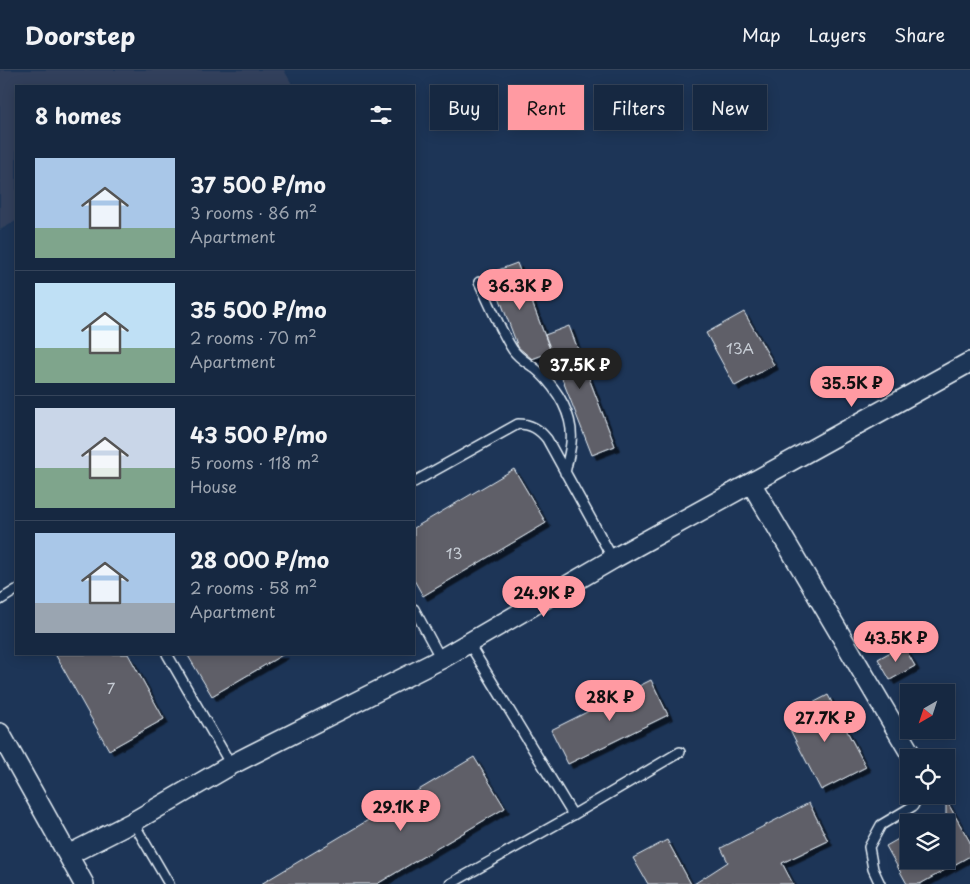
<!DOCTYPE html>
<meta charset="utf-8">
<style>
:root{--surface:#162841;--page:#23344c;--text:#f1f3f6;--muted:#9ea6b1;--line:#35445a;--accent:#ff9aa2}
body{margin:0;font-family:"Playpen Sans",sans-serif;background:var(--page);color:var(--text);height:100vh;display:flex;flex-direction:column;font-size:19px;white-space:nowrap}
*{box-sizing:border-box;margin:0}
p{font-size:16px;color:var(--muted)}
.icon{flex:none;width:28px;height:28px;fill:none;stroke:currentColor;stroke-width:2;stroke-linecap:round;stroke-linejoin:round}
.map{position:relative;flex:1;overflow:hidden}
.details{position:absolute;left:15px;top:15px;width:400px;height:570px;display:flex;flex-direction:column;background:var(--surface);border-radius:0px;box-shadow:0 2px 12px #0003,0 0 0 1px var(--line)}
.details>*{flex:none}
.guide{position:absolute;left:430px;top:15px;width:465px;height:45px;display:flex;gap:10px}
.needle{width:32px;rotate:219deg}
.tools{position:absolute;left:900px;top:614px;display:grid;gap:10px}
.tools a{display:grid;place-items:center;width:55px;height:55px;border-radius:0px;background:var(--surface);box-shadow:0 2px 12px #0003,0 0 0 1px var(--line);font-size:25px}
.price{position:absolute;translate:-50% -42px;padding:0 11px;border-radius:18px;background:var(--accent);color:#111;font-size:16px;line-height:32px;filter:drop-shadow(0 1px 2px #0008)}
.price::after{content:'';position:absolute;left:50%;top:30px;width:15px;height:11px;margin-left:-8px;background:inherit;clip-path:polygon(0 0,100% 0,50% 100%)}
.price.current{background:#222;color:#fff}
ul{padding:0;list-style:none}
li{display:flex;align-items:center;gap:15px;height:125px;padding:0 20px}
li+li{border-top:1px solid var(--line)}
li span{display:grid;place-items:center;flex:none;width:140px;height:100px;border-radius:0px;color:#555}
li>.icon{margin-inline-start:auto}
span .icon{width:60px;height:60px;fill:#fffc;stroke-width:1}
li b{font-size:21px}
h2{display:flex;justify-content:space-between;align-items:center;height:60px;padding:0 20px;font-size:21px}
.tag{padding:0 18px;border-radius:0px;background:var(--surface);box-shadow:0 2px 12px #0003,0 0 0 1px var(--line);font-size:18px;line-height:45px}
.tag.current{background:var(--accent);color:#111}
header{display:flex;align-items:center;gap:30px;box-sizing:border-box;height:70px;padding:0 25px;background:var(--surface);border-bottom:1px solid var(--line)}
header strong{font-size:24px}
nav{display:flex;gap:28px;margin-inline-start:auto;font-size:18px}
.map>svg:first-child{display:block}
.built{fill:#30415c}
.building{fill:#5e5e68;stroke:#e8f1f8;filter:url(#shadow)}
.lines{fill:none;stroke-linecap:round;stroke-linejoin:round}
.service-casing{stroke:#e8f1f8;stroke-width:12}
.minor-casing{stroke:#e8f1f8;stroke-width:22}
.service{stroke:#1d3557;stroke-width:9}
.minor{stroke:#1d3557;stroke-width:19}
.labels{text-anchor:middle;stroke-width:4.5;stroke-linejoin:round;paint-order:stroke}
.number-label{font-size:15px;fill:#c6ccd4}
</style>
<header>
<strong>Doorstep</strong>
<nav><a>Map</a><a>Layers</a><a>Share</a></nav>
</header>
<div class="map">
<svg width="970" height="814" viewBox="0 0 970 814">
<defs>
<filter id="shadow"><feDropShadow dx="4.5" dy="4.5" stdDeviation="0" flood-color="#0009"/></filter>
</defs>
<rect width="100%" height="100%" fill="#1d3557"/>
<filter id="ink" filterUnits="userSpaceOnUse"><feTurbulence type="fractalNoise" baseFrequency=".02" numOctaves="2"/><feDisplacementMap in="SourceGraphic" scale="10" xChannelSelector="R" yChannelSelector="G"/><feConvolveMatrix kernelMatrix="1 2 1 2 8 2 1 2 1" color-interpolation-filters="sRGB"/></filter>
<g filter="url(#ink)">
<path class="built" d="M0,0H284L293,16H16V151L0,160Z"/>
<path class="building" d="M517,193L551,282L532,289L518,277L490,203Z
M744,242L774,295L735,316L706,263Z
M569,256L615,376L592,385L545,265Z
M514,399L546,453L423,526L414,510V458Z
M903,575L915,596L890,610L878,589Z
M55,584H128L164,649L109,680Z
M187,584H284L212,626Z
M651,610L668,645L568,694L551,660Z
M828,625L866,697L821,720L784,648Z
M474,687L505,738L377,814H261Z
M946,730L970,772V786L920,814H907L886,776L909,763V790H946Z
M809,733L828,771L782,793L793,814H694L728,792L721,778Z
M667,770L691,814H648L633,788Z"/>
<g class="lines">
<defs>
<path id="service" d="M479,212C489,232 501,262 513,280C521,291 530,293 539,302C558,320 574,346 571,373C570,383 567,393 565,403
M414,412L518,354C531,354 539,359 547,369L613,489
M0,530L16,520
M414,539L441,589
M468,572L573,745
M167,584L231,695
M133,752L169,814
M450,814L573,745L680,682
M880,814L873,799L869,777L881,755L913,736L919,725"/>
<path id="minor" d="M751,413L970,292
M0,663L84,814
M68,785L133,752L231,695L441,589L613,489L751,413L913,688"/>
</defs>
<use href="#service" class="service-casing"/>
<use href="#minor" class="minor-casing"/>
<use href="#service" class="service"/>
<use href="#minor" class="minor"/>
</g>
</g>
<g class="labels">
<g class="number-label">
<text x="740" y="284">13А</text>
<text x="454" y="489">13</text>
<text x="111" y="624">7</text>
</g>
</g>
</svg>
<div class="tools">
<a><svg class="needle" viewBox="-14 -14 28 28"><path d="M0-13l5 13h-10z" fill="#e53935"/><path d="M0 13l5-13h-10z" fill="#9ea6b1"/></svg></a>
<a><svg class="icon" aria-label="locate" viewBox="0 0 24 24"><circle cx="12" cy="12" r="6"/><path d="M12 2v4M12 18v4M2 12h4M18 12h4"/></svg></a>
<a><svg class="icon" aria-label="layers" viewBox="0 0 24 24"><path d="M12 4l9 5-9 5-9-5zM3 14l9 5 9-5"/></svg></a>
</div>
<b class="price" style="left:520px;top:241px">36.3K ₽</b>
<b class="price current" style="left:580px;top:320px">37.5K ₽</b>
<b class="price" style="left:852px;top:338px">35.5K ₽</b>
<b class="price" style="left:544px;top:548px">24.9K ₽</b>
<b class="price" style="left:896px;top:593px">43.5K ₽</b>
<b class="price" style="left:610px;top:652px">28K ₽</b>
<b class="price" style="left:825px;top:673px">27.7K ₽</b>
<b class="price" style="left:401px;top:762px">29.1K ₽</b>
<div class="guide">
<a class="tag">Buy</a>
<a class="tag current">Rent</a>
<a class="tag">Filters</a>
<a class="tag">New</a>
</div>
<section class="details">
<h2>8 homes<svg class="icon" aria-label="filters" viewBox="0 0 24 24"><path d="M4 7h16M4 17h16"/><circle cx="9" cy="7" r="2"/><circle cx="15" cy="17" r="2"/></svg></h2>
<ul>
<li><span style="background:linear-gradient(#a9c7e8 70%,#7fa58c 0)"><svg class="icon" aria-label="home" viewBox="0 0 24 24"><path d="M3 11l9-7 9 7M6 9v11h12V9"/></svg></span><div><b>37 500 ₽/mo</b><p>3 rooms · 86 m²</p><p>Apartment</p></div></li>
<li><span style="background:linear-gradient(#bfe0f5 65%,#7fa58c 0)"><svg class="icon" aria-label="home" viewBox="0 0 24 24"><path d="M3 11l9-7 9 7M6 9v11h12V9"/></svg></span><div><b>35 500 ₽/mo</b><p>2 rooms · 70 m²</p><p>Apartment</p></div></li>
<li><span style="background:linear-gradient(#c9d6e8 60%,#7fa58c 0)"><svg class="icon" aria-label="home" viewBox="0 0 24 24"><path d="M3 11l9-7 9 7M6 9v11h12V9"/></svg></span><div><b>43 500 ₽/mo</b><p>5 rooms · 118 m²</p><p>House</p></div></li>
<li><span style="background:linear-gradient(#a9c7e8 70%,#9aa5b1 0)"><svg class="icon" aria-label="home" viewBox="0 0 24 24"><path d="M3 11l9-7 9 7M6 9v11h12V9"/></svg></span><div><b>28 000 ₽/mo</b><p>2 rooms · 58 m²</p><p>Apartment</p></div></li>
</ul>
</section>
</div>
